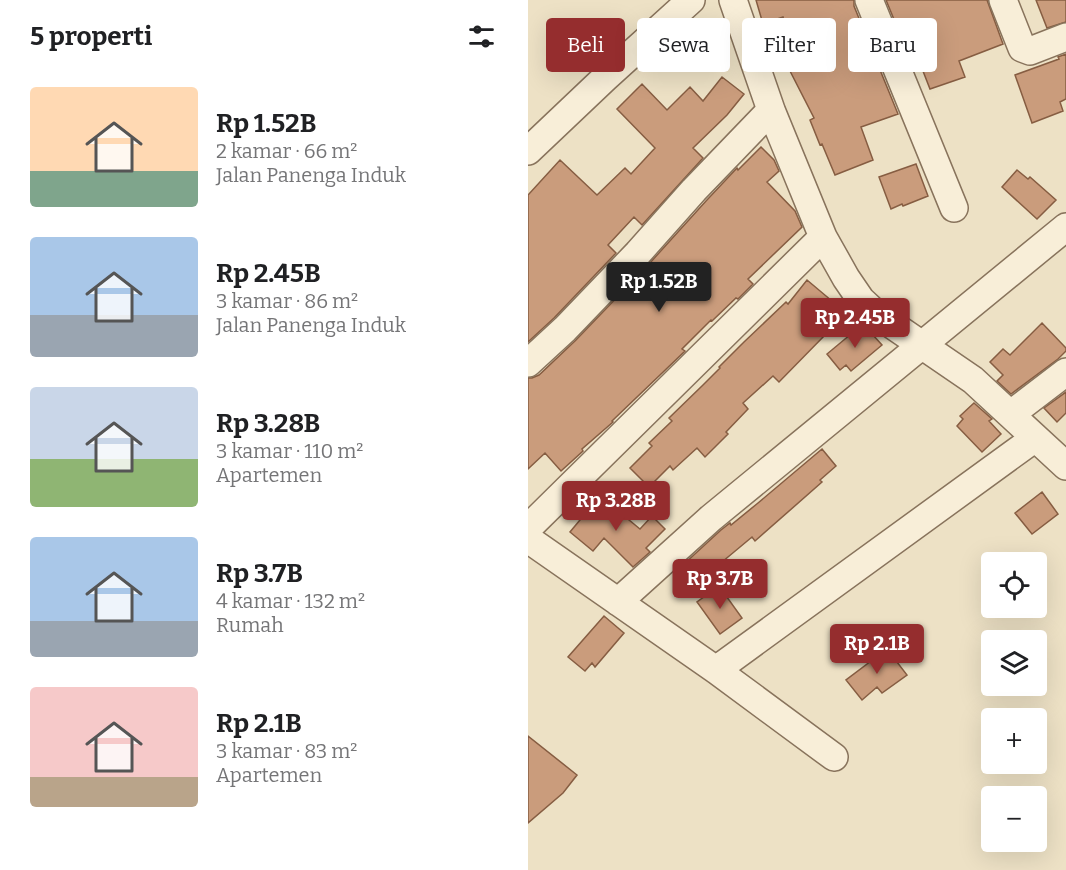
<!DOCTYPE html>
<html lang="id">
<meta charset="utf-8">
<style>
:root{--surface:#fff;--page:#f2f2f2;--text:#202124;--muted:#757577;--accent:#952d2e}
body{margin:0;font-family:Bitter,serif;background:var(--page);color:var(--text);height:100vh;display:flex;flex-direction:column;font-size:22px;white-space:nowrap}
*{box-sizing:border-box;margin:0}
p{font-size:20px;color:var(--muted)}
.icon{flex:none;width:33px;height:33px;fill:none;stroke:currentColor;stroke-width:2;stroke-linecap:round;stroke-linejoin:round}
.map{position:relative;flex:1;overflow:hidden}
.sheet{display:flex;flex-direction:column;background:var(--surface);width:528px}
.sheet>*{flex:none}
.hud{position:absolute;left:18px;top:18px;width:429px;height:54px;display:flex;gap:12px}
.tools{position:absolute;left:453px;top:552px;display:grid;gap:12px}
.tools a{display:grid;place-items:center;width:66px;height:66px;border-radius:6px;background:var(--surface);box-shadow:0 6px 24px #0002;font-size:30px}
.price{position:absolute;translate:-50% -51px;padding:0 14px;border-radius:6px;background:var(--accent);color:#fff;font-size:20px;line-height:39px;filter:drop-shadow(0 2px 3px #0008)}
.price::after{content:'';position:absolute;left:50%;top:36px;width:18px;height:14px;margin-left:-9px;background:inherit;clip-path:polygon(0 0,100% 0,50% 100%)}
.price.on{background:#222;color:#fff}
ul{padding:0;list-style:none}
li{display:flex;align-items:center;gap:18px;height:150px;padding:0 30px}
li span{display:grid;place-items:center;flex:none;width:168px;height:120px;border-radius:6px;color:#555}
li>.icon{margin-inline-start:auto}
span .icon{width:72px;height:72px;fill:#fffc;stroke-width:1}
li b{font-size:26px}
h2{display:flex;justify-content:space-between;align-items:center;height:72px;padding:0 30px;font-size:26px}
.chip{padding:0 21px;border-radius:6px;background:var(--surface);box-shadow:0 6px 24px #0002;font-size:21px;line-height:54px}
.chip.on{background:var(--accent);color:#fff}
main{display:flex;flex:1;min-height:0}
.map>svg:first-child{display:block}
.building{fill:#ca9c7c;stroke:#865d42;stroke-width:1.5}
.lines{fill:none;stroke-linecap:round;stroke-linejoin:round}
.minor-casing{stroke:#88735c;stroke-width:30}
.minor{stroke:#f8eed8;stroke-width:27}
</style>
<main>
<section class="sheet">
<h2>5 properti<svg class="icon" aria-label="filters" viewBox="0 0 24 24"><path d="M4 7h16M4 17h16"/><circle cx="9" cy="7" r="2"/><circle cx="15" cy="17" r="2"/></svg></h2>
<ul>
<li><span style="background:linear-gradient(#ffd9b3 70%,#7fa58c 0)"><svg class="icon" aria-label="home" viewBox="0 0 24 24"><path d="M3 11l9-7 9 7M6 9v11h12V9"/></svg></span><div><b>Rp 1.52B</b><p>2 kamar · 66 m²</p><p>Jalan Panenga Induk</p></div></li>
<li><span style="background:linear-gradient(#a9c7e8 65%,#9aa5b1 0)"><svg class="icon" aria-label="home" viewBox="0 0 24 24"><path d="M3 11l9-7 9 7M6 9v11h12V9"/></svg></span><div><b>Rp 2.45B</b><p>3 kamar · 86 m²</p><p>Jalan Panenga Induk</p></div></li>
<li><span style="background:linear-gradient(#c9d6e8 60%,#8fb573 0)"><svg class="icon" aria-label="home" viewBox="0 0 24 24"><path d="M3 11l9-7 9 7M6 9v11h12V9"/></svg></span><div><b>Rp 3.28B</b><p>3 kamar · 110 m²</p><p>Apartemen</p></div></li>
<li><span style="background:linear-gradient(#a9c7e8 70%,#9aa5b1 0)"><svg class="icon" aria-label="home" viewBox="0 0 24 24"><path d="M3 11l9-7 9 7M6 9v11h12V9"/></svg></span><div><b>Rp 3.7B</b><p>4 kamar · 132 m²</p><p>Rumah</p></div></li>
<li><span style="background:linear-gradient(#f6c9c9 75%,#b9a48a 0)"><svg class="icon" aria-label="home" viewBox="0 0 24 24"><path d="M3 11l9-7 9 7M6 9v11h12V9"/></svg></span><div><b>Rp 2.1B</b><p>3 kamar · 83 m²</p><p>Apartemen</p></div></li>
</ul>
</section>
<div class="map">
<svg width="538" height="870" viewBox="0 0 538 870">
<rect width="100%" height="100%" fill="#ede1c5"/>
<path class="building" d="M228,0H326V6L370,114L333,127L345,160L307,175L294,144L292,145L282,120L286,118L262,71L257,56L265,53L264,51L266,50L255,17L235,24Z
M358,0H459L475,44L431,61L437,77L402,89L393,66L386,68Z
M508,0H538V22L519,28Z
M538,54V99L532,102L535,111L504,123L487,75L531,59L530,57Z
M194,77L216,94L199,115L165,148L175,158L114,225L106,217L80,245L88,253L26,318L0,342V195L32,160L69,195L97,168L103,174L127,148L89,109L114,84L139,110L162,87L175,101Z
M233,147L246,160L251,171L239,182L267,211L274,227L220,279L225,284L210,299L208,298L184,321L183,320L154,349L157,351L84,421L85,422L54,449L55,451L33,471L17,453L0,469V378H4L11,375L48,340L121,264L178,201L209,168L210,170Z
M388,164L400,196L375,206L374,204L363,209L351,177Z
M489,170L500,179L502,177L528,200L509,219L474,187Z
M279,280L304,301L287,322L298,334L251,382L245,376L215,403L220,409L198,432L200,434L177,457L169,448L145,470L142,466L121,487L102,468L124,446L121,443L144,421L141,418L175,385L192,368L191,367L216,342L258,302L260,304Z
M514,323L538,348V351L530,359L483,394L469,381L475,375L462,362L475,349L482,355Z
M335,324L354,345L323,371L318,365L312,370L299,354Z
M538,392V413L529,422L516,408Z
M446,403L464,419L461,421L473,434L454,452L429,426L435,419L432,416Z
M294,449L308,466L292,480L294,482L227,541L224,537L170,582L156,564L193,530L202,523L203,525L230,503Z
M514,492L530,514L504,534L487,513Z
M72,496L112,529L124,516L137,529L118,548L122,552L105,567L76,538L65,551L42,532Z
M191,586L214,618L192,634L169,602Z
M76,616L96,633L67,667L64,663L57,671L40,657Z
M359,649L379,675L354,693L349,687L334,700L318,680Z
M0,736L49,775L35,793L0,823Z"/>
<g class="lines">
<defs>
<path id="minor" d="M205,0L243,110L295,237L318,278L333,300L347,313L445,380L538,466
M341,0L426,208
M475,0L494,48L502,51L538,37
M0,151L77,78L163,0
M0,363L37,329L110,253L166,190L243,110
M483,414L538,372
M0,528L295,237
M0,539L188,670L306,757
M90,602L183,518L538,227
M188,670L507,438"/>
</defs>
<use href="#minor" class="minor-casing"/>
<use href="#minor" class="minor"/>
</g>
</svg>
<div class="tools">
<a><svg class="icon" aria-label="locate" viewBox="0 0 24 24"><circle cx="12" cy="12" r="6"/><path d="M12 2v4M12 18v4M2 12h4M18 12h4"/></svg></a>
<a><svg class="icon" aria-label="layers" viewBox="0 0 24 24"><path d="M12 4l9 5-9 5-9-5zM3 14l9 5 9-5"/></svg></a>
<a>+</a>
<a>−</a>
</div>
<b class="price on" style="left:131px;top:313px">Rp 1.52B</b>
<b class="price" style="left:327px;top:349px">Rp 2.45B</b>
<b class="price" style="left:88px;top:532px">Rp 3.28B</b>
<b class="price" style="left:192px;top:610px">Rp 3.7B</b>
<b class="price" style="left:349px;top:675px">Rp 2.1B</b>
<div class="hud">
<a class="chip on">Beli</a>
<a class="chip">Sewa</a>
<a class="chip">Filter</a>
<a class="chip">Baru</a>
</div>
</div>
</main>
